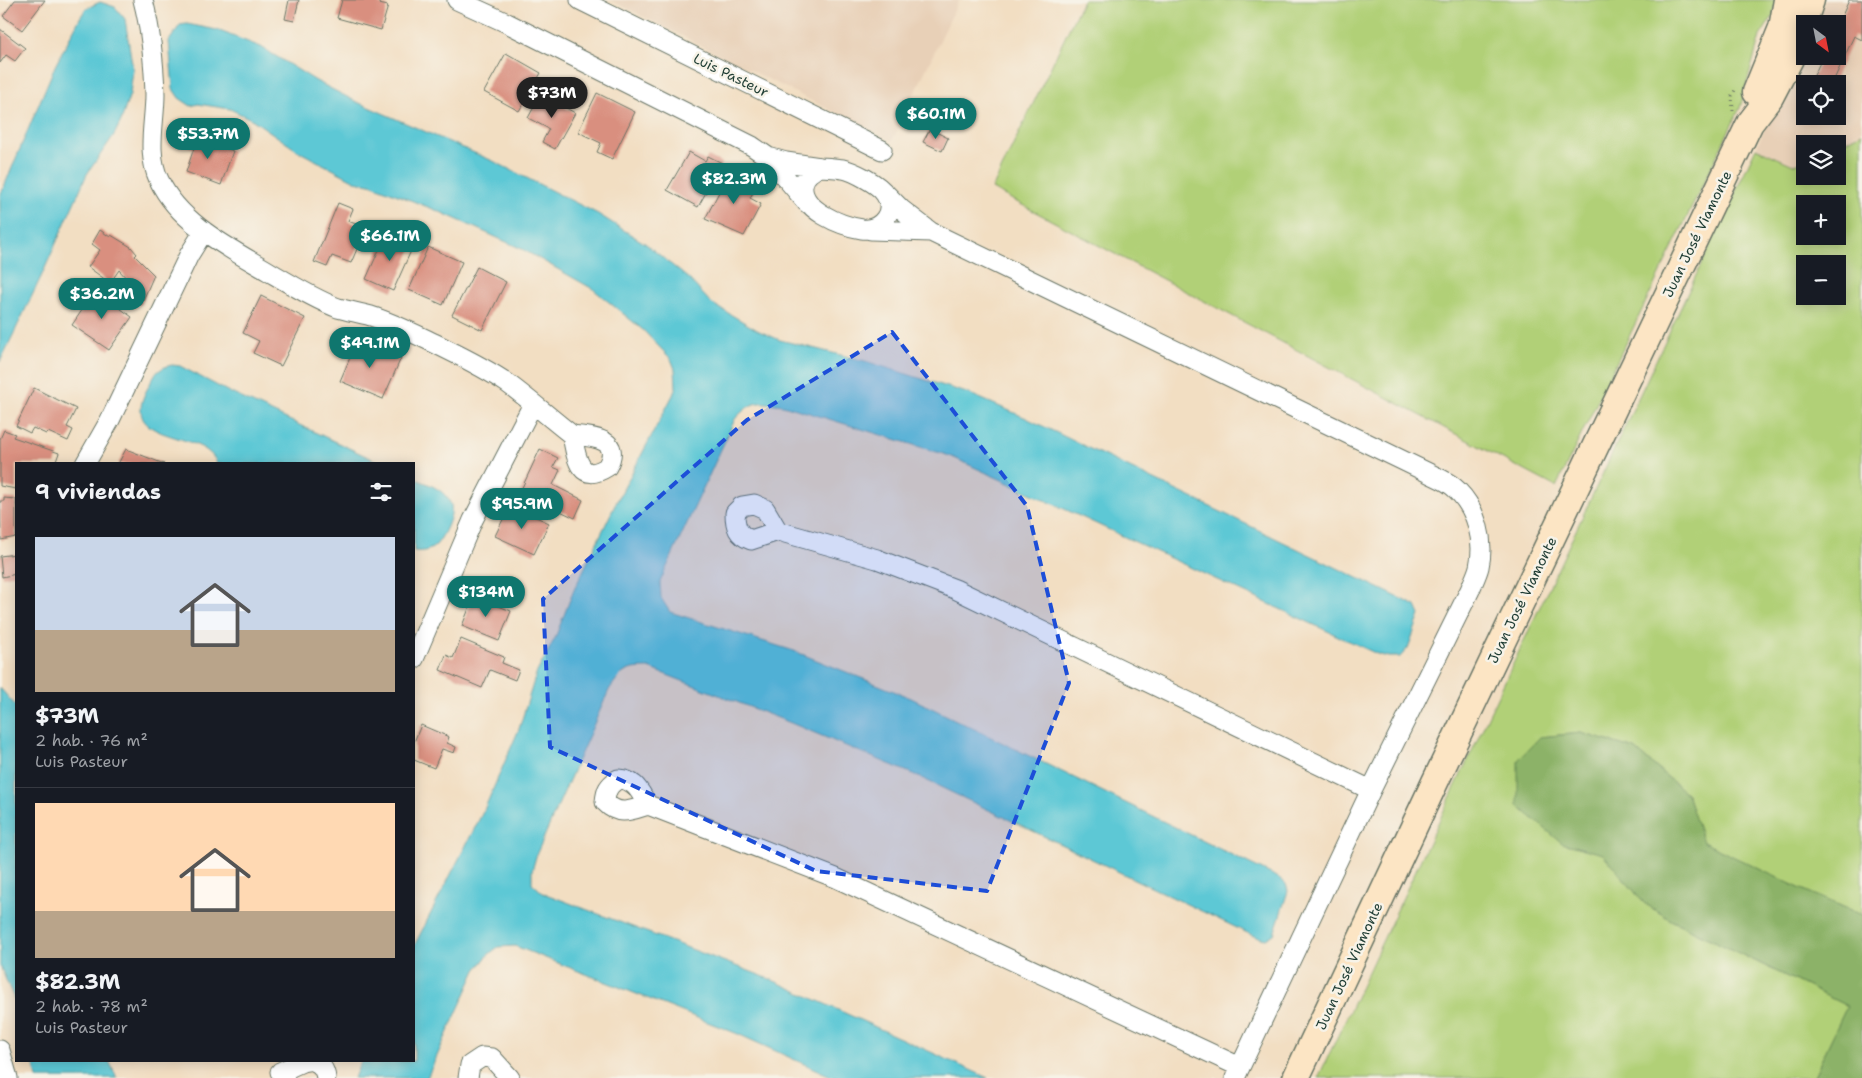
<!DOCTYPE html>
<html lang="es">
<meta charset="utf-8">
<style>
:root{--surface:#171b24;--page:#20242c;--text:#f1f3f6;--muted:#9ea1a6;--line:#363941;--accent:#0f766e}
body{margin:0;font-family:"Shantell Sans",sans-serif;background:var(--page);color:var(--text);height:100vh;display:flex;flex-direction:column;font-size:19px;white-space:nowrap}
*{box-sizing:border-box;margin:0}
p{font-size:16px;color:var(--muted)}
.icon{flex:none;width:28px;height:28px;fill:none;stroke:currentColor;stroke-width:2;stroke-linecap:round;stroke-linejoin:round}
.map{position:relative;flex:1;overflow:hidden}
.side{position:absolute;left:15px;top:462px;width:400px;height:600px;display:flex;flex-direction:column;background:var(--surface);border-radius:0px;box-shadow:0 2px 12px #0003}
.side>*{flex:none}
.needle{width:32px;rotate:148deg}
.fabs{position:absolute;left:1796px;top:15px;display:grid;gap:10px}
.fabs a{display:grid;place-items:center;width:50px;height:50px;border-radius:0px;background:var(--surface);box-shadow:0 2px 12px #0003;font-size:25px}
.price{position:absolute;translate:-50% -42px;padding:0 11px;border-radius:18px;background:var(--accent);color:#fff;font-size:16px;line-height:32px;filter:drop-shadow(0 1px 2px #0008)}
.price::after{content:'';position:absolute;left:50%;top:30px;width:15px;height:11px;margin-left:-8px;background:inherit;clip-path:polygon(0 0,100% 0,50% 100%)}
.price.current{background:#222;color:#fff}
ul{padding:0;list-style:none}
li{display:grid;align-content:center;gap:10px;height:265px;padding:0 20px}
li+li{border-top:1px solid var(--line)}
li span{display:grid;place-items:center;height:155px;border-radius:0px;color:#555}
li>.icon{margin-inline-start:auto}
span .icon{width:90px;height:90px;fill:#fffc;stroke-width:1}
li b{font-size:21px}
h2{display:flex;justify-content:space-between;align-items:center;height:60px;padding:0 20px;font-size:21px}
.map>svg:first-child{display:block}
.built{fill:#e8d0b7;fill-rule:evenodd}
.green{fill:#b1d077;stroke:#688656;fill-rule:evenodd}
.forest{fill:#8cb268;stroke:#56784e}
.water{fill:#5dc8d5;stroke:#3e8284}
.building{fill:#d98f7f}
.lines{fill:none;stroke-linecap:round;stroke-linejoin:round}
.street-casing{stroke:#697566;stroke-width:21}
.secondary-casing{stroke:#697566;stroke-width:29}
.path{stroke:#697566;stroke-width:3;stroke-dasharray:1 4;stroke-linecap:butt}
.street{stroke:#fff;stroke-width:19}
.secondary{stroke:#fce5c4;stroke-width:26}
.marked{fill:#1d4ed8;fill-opacity:0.2;stroke:#1d4ed8;stroke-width:4;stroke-dasharray:10 6;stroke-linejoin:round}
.labels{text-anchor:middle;stroke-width:5;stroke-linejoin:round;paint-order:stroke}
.street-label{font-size:14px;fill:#1f3d34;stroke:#f7f3e8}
</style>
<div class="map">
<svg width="1862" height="1078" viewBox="0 0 1862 1078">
<rect width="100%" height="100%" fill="#f7f3e8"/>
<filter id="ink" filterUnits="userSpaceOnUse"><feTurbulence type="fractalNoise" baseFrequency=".02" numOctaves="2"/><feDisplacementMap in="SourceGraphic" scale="10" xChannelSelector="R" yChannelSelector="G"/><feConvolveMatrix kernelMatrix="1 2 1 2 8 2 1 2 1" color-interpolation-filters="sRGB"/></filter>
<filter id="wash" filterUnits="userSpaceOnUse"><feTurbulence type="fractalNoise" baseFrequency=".0096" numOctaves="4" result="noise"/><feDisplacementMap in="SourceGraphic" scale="20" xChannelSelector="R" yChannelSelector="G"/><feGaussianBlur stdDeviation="1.12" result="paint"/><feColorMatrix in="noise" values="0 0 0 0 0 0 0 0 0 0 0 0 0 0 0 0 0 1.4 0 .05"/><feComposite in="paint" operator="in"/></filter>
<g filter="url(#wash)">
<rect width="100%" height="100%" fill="#f2dec2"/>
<path class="built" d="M610,0H959L892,141Z
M1825,0H1862V133L1838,145L1805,144V160L1793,165L1756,148L1805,43V56H1838V24H1814ZM1805,84H1838V116H1805Z"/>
<path class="green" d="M1083,0H1777L1773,16L1760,36L1740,108L1556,487L992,189Z
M1862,133V915L1799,888L1702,842L1687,794L1635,749L1581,733L1540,737L1562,843L1603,853L1644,903L1671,920L1847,1006L1813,1078H1318L1756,148L1793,165L1805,160V176H1838V145ZM1805,204H1838V236H1805ZM1805,264H1838V296H1805Z"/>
<path class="forest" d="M1581,733L1635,749L1687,794L1703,842L1799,888L1862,915V1078H1813L1847,1006L1671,920L1644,903L1603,854L1562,843L1518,806V760L1540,737Z"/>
<path class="water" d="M100,2L115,7L125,19L133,70L130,94L121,121L114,135L87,174L41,277L0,362V196L55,66L81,16L87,8Z
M187,24L217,30L261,47L316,81L357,102L493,161L598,214L646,244L689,279L711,303L759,331L780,340L865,361L970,394L1024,417L1416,606L1420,615L1408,648L1400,657H1388L1377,654L950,456L783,405C757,402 754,399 735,419L660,582L661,598L670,612L794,651L911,698L1279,878L1286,884L1288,891L1274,934L1266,939L1256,937L913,774L791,723L649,668C626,668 622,671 609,690L537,853L532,871V883L543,893L770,979L988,1078H835L738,1034L515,946L498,947L488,955L476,970L427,1078H354L361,1061H414V946L484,810L519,729L536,674L555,638L573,592L616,503L673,395L676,387L675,369L671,359L643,330L593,289L522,249L438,211L370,184L355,181L298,151L253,120L230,109L198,104L191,106L179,98L173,89L169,41L180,25Z
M172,365L180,366L231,393L383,464H217C208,433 139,442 141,409C141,400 146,391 150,384C154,373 161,367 172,365Z
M414,478C427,484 446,489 451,505C454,516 443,537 436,545C430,551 422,552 414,551Z
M0,688L16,706V1003L0,966Z
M33,1061H109L117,1078H37Z"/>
<g id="blocks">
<path class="building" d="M15,0H45L22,30L3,16Z
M289,0H299L294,21L285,19Z
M342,0H380L379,4L388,6L381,30L337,18Z
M1849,0H1862V40L1854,36L1832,84H1810L1823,56H1838V25Z
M0,29L25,48L15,61L6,55L0,63Z
M506,53L541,73L519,111L484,92Z
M597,93L635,112L612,159L597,152L601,143L578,132Z
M541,94L575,113L555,149L542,142L549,129L528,118Z
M930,129L948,138L942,151L923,142Z
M188,135L233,151L221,185L186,172L194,148L185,145Z
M689,152L705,161L708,156L722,163L698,207L667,190Z
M731,169L756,187L750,198L761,204L744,236L705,219Z
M338,203L353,209L348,221L366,228L351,263L332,256L327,267L314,262Z
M100,230L110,237L111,235L131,247L137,254L135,256L154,275L141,305L121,290L129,281L119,270L110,283L88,267L100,250L92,244Z
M387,232L414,244L393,291L366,279Z
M428,247L462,262L443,305L409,290Z
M477,267L506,282L482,330L452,315Z
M93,294L98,297L100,295L108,300L111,297L119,302L117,306L132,317L109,350L72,325Z
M261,296L305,318L281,366L253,353L259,341L243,333Z
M358,339L401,358L383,399L340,381Z
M34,388L76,409L67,427L73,430L68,441L48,432L46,434L33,428L30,433L16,426Z
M4,430L15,434L13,437L59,453L55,464H16V489L0,486V439Z
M126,449L164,464H118Z
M540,449L558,458L553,467L560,470L553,485L583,500L575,518L520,492Z
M4,498L16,499V537L1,540L0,501H4Z
M510,505L549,523L534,554L495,536Z
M16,554V574L2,577L0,556Z
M474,596L511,611L499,641L462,626Z
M461,639L504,657L502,663L519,670L515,680L490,670L482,688L440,670L446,655L453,658Z
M421,725L449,737L447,743L456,747L454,753L442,749L434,768L414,760V742Z"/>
</g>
</g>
<g filter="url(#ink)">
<use href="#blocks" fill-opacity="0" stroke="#697566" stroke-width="1"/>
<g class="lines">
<defs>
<path id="street" d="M143,0C151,31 154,62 155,94C155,123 146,152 159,180C179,223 229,248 268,271C290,284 314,299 338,308C349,311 360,313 371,316C393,323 413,333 434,343C458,355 484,367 507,383C529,399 550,418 572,435
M457,0L507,23L752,146L768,157L807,203
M580,0L882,150
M768,157L786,162L820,167
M820,167C827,167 835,168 843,169C853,171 879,184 885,194C897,211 881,231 862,229C842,226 800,210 803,185C804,176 811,171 820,167Z
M885,193L901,209L931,232L1441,479C1447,482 1453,486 1457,490C1477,510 1485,540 1479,567C1477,575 1473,582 1470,590L1371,790L1235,1078
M871,230L931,232
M572,435C592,437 623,438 607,467C579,485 576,456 572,435Z
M85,464L110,420L189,255L204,231
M754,504L765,509L778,531L751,540C738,535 735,527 735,513L742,506Z
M778,531L877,559L955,589L1371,790
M414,659L473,520L533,404
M618,779C636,780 639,791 648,805C632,810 619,817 605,802C606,790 608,786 618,779Z
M648,805L836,878L1240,1067
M0,1050L8,1078
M313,1061C321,1063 325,1070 326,1078
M285,1078L280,1072L302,1062L308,1061
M468,1078L470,1065L482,1057L492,1058L510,1078"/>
<path id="secondary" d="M1756,92L1782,28L1787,0
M1296,1078L1435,782L1750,123L1770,97L1793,53L1811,0"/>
</defs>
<use href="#street" class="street-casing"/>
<use href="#secondary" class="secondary-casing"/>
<path class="path" d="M1733,111L1732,96L1735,90"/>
<use href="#street" class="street"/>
<use href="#secondary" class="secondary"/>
</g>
</g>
<path class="marked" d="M892,332L1027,506L1069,683L987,891L816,871L550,747L543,599L747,420Z"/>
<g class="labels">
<g class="street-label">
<text transform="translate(731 75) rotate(26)" y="5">Luis Pasteur</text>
<text transform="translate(1697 234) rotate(-64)" y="5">Juan José Viamonte</text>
<text transform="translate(1522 600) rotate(-64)" y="5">Juan José Viamonte</text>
<text transform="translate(1349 966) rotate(-65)" y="5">Juan José Viamonte</text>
</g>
</g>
</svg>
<div class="fabs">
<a><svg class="needle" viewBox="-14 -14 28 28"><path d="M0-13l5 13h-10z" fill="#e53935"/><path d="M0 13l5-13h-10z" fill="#9ea1a6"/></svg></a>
<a><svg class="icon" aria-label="locate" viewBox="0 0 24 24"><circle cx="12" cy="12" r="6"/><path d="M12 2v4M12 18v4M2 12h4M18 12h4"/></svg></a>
<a><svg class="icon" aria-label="layers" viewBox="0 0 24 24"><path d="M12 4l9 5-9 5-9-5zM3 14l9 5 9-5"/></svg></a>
<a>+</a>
<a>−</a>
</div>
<b class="price current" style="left:552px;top:119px">$73M</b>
<b class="price" style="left:936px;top:140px">$60.1M</b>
<b class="price" style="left:208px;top:160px">$53.7M</b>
<b class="price" style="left:734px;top:205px">$82.3M</b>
<b class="price" style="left:390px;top:262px">$66.1M</b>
<b class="price" style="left:102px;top:320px">$36.2M</b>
<b class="price" style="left:370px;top:369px">$49.1M</b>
<b class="price" style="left:522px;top:530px">$95.9M</b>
<b class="price" style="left:486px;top:618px">$134M</b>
<section class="side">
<h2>9 viviendas<svg class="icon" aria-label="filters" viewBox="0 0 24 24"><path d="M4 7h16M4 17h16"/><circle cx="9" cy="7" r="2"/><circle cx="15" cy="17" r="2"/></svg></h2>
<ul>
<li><span style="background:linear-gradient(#c9d6e8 60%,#b9a48a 0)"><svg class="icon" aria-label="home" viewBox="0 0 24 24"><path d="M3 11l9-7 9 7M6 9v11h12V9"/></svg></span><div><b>$73M</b><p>2 hab. · 76 m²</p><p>Luis Pasteur</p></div></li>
<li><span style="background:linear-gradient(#ffd9b3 70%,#b9a48a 0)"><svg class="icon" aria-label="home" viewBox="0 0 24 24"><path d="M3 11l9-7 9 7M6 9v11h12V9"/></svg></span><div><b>$82.3M</b><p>2 hab. · 78 m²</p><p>Luis Pasteur</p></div></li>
</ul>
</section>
</div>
